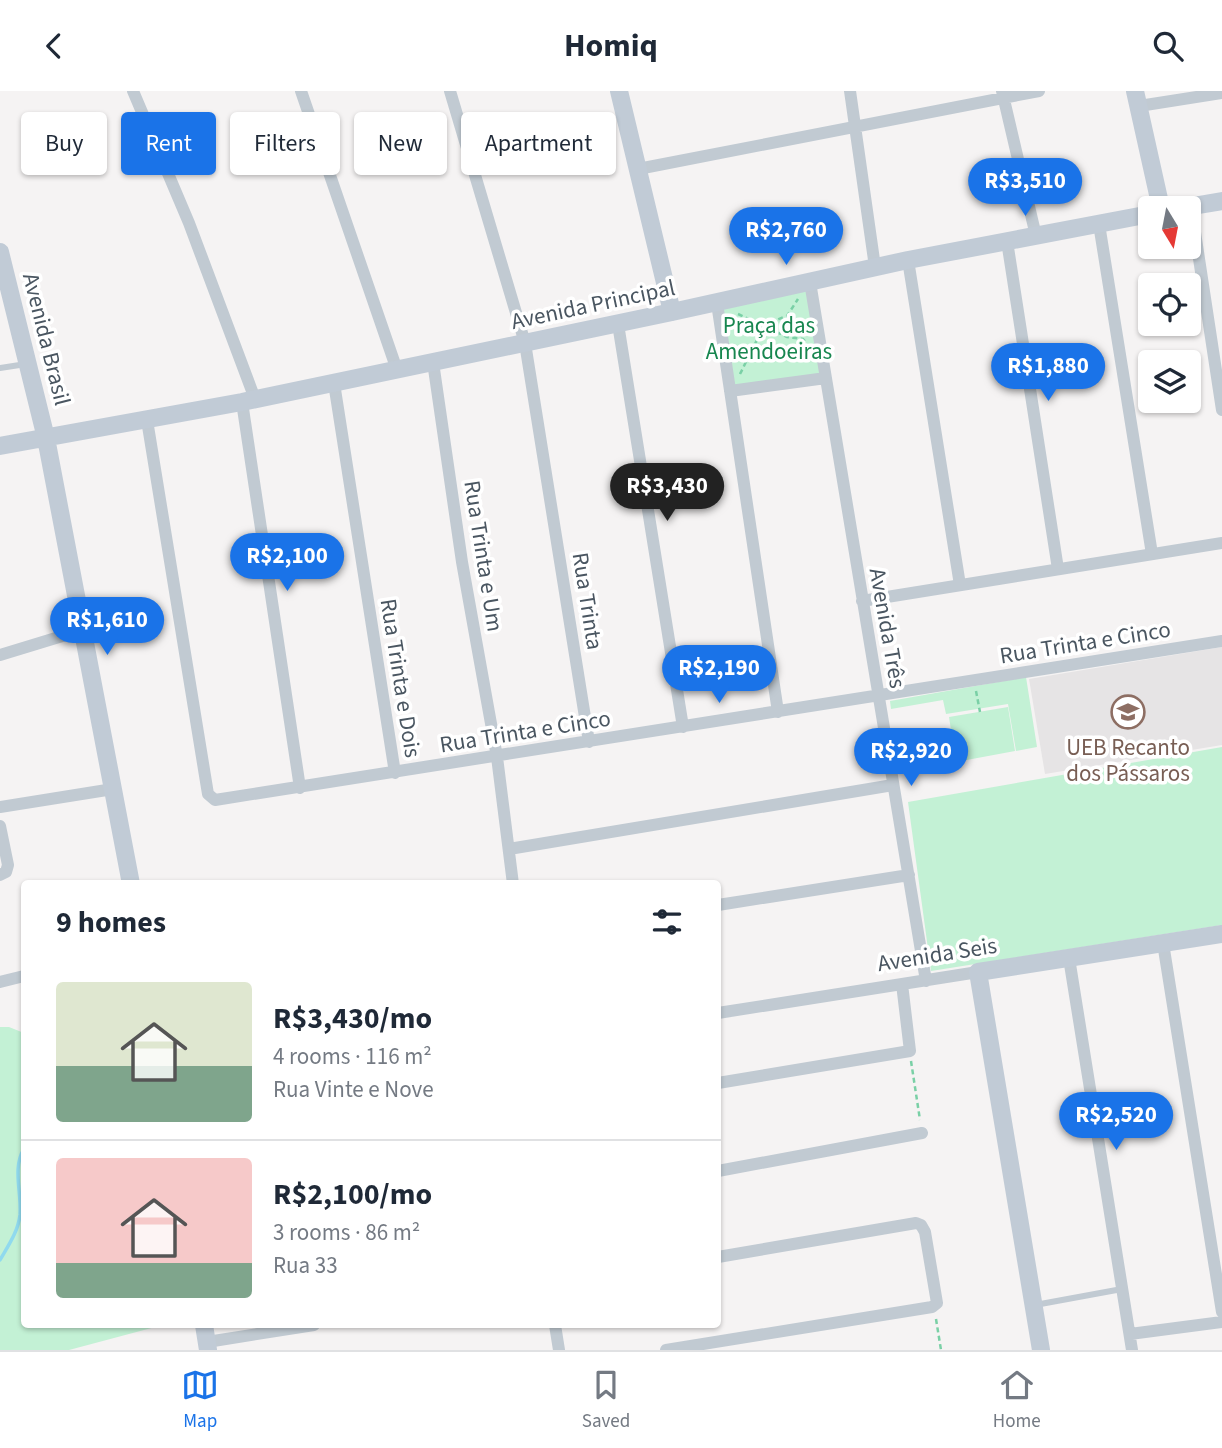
<!DOCTYPE html>
<meta charset="utf-8">
<style>
:root{--surface:#fff;--page:#f2f2f3;--text:#1f2937;--muted:#747a83;--line:#e0e1e3;--accent:#1a73e8}
body{margin:0;font-family:"Source Sans 3",sans-serif;background:var(--page);color:var(--text);height:100vh;display:flex;flex-direction:column;font-size:26px;white-space:nowrap}
*{box-sizing:border-box;margin:0}
p{font-size:23px;color:var(--muted)}
.icon{flex:none;width:38px;height:38px;fill:none;stroke:currentColor;stroke-width:2;stroke-linecap:round;stroke-linejoin:round}
.map{position:relative;flex:1;overflow:hidden}
.drawer{position:absolute;left:21px;top:789px;width:700px;height:448px;display:flex;flex-direction:column;background:var(--surface);border-radius:7px;box-shadow:0 2px 5px #0004}
.drawer>*{flex:none}
.hud{position:absolute;left:21px;top:21px;width:700px;height:63px;display:flex;gap:14px}
.needle{width:46px;rotate:170deg}
.tools{position:absolute;left:1138px;top:105px;display:grid;gap:14px}
.tools a{display:grid;place-items:center;width:63px;height:63px;border-radius:7px;background:var(--surface);box-shadow:0 2px 5px #0004;font-size:35px}
.price{position:absolute;translate:-50% -60px;padding:0 16px;border-radius:24px;background:var(--accent);color:#fff;font-size:23px;line-height:46px;filter:drop-shadow(0 2px 4px #0008)}
.price::after{content:'';position:absolute;left:50%;top:42px;width:21px;height:16px;margin-left:-10px;background:inherit;clip-path:polygon(0 0,100% 0,50% 100%)}
.price.on{background:#222;color:#fff}
ul{padding:0;list-style:none}
li{display:flex;align-items:center;gap:21px;height:175px;padding:0 35px}
li+li{border-top:2px solid var(--line)}
li span{display:grid;place-items:center;flex:none;width:196px;height:140px;border-radius:7px;color:#555}
li>.icon{margin-inline-start:auto}
span .icon{width:84px;height:84px;fill:#fffc;stroke-width:1}
li b{font-size:30px}
h2{display:flex;justify-content:space-between;align-items:center;height:84px;padding:0 35px;font-size:30px}
.chip{padding:0 24px;border-radius:7px;background:var(--surface);box-shadow:0 2px 5px #0004;font-size:24px;line-height:63px}
.chip.on{background:var(--accent);color:#fff}
header{display:flex;justify-content:space-between;align-items:center;height:91px;padding:0 35px;background:var(--surface);font-size:32px;font-weight:700}
.tab-bar{display:flex;justify-content:space-around;align-items:center;height:98px;border-top:2px solid var(--line);background:var(--surface);font-size:19px;color:var(--muted)}
.tab-bar a{display:grid;justify-items:center;gap:4px}
.tab-bar .on{color:var(--accent)}
.map>svg:first-child{display:block}
.education{fill:#e6e4e5}
.green{fill:#c3f1d5}
.lines{fill:none;stroke-linecap:round;stroke-linejoin:round}
.stream{stroke:#90daee;stroke-width:3.5}
.path{stroke:#7ad0a6;stroke-width:2.5;stroke-dasharray:5 3.5;stroke-linecap:butt}
.lane{stroke:#c1cad2;stroke-width:6}
.street{stroke:#c1cad2;stroke-width:12}
.secondary{stroke:#c1cbd6;stroke-width:18}
.labels{text-anchor:middle;stroke-width:7;stroke-linejoin:round;paint-order:stroke}
.street-label{font-size:23px;fill:#4a5661;stroke:#fff}
.park-label{font-size:23px;fill:#17864f;stroke:#fff}
.education-label{font-size:23px;fill:#785e54;stroke:#fff}
</style>
<header><svg class="icon" aria-label="back" viewBox="0 0 24 24"><path d="M15 5l-7 7 7 7"/></svg>Homiq<svg class="icon" aria-label="search" viewBox="0 0 24 24"><circle cx="10" cy="10" r="6"/><path d="M15 15l6 6"/></svg></header>
<div class="map">
<svg width="1222" height="1259" viewBox="0 0 1222 1259">
<rect width="100%" height="100%" fill="#f5f3f3"/>
<path class="education" d="M1222,556V654L1045,683L1029,588Z"/>
<path class="green" d="M809,192L824,285L732,299L718,212Z
M1026,586L1037,656L1016,660L1008,613L946,623L943,609L891,618L890,610Z
M1008,616L1015,660L956,671L949,626Z
M1222,656V834L931,880L908,711Z
M0,936H9L24,942V1234H160L159,1235L69,1259H0Z"/>
<g class="lines">
<path class="stream" d="M0,1169C8,1155 18,1141 20,1124C22,1102 12,1077 24,1058"/>
<path class="path" d="M738,223L787,246L803,248L807,253
M740,283C752,260 760,232 787,225L798,208
M976,600L980,621
M911,970L920,1029
M936,1228L941,1259"/>
<path class="lane" d="M0,277L26,273
M1035,1214L1122,1198"/>
<path class="street" d="M133,0L189,132L255,308
M301,0L397,279
M450,0L525,252L589,651
M850,0L875,176
M1002,0L1036,145
M1139,15L1222,2
M638,78L1039,0
M1191,115L1222,319
M1099,133L1152,463
M1007,150L1058,478
M908,169L960,494
M810,191L926,890
M717,212L778,621
M618,233L683,636
M433,271L462,471L497,666L513,793
M334,292L395,682
M730,300L826,287
M242,311L300,697
M147,329L208,703L215,709L1222,550
M862,510L1222,452
M0,564L82,539
M0,716L113,698
M0,735L8,774L6,781L0,784
M509,758L893,694
M718,814L909,784
M1163,852L1222,1221
M1069,867L1132,1259
M0,891L24,885
M718,922L978,881
M718,992L910,960L902,893
M718,1080L922,1042
M555,1234L559,1259
M1130,1243L1222,1231
M207,1251L314,1234
M666,1259L932,1216L937,1212L925,1141L921,1134L916,1132L718,1166"/>
<path class="secondary" d="M619,0L672,221
M1135,0L1161,117
M1181,117L1222,110
M0,161L46,347L131,793
M0,355L242,311L672,221L908,169L1150,123
M204,1234L208,1259
M1041,1259L978,881L1222,843"/>
</g>
<defs>
<symbol id="school-ring" viewBox="-11 -11 22 22"><circle r="9.5" fill="#fff" stroke="#8d6e63" stroke-width="1.5"/><path d="M0-5L7-2L0 1L-7-2ZM-4 1L0 2.5L4 1V4Q0 6-4 4Z" fill="#8d6e63"/></symbol>
</defs>
<g fill-rule="evenodd">
<use href="#school-ring" x="1109" y="602" width="38" height="38"/>
</g>
<g class="labels">
<g class="street-label">
<text transform="translate(593 213) rotate(-12)" y="8">Avenida Principal</text>
<text transform="translate(47 248) rotate(76)" y="8">Avenida Brasil</text>
<text transform="translate(484 465) rotate(81)" y="8">Rua Trinta e Um</text>
<text transform="translate(588 510) rotate(81)" y="8">Rua Trinta</text>
<text transform="translate(888 537) rotate(80)" y="8">Avenida Três</text>
<text transform="translate(1085 551) rotate(-9)" y="8">Rua Trinta e Cinco</text>
<text transform="translate(401 587) rotate(81)" y="8">Rua Trinta e Dois</text>
<text transform="translate(525 640) rotate(-9)" y="8">Rua Trinta e Cinco</text>
<text transform="translate(937 863) rotate(-9)" y="8">Avenida Seis</text>
</g>
<g class="park-label">
<text x="769" y="242">Praça das<tspan x="769" dy="26">Amendoeiras</tspan></text>
</g>
<g class="education-label">
<text x="1128" y="664">UEB Recanto<tspan x="1128" dy="26">dos Pássaros</tspan></text>
</g>
</g>
</svg>
<div class="tools">
<a><svg class="needle" viewBox="-14 -14 28 28"><path d="M0-13l5 13h-10z" fill="#e53935"/><path d="M0 13l5-13h-10z" fill="#747a83"/></svg></a>
<a><svg class="icon" aria-label="locate" viewBox="0 0 24 24"><circle cx="12" cy="12" r="6"/><path d="M12 2v4M12 18v4M2 12h4M18 12h4"/></svg></a>
<a><svg class="icon" aria-label="layers" viewBox="0 0 24 24"><path d="M12 4l9 5-9 5-9-5zM3 14l9 5 9-5"/></svg></a>
</div>
<b class="price" style="left:1025px;top:127px">R$3,510</b>
<b class="price" style="left:786px;top:176px">R$2,760</b>
<b class="price" style="left:1048px;top:312px">R$1,880</b>
<b class="price on" style="left:667px;top:432px">R$3,430</b>
<b class="price" style="left:287px;top:502px">R$2,100</b>
<b class="price" style="left:107px;top:566px">R$1,610</b>
<b class="price" style="left:719px;top:614px">R$2,190</b>
<b class="price" style="left:911px;top:697px">R$2,920</b>
<b class="price" style="left:1116px;top:1061px">R$2,520</b>
<div class="hud">
<a class="chip">Buy</a>
<a class="chip on">Rent</a>
<a class="chip">Filters</a>
<a class="chip">New</a>
<a class="chip">Apartment</a>
</div>
<section class="drawer">
<h2>9 homes<svg class="icon" aria-label="filters" viewBox="0 0 24 24"><path d="M4 7h16M4 17h16"/><circle cx="9" cy="7" r="2"/><circle cx="15" cy="17" r="2"/></svg></h2>
<ul>
<li><span style="background:linear-gradient(#dfe7d0 60%,#7fa58c 0)"><svg class="icon" aria-label="home" viewBox="0 0 24 24"><path d="M3 11l9-7 9 7M6 9v11h12V9"/></svg></span><div><b>R$3,430/mo</b><p>4 rooms · 116 m²</p><p>Rua Vinte e Nove</p></div></li>
<li><span style="background:linear-gradient(#f6c9c9 75%,#7fa58c 0)"><svg class="icon" aria-label="home" viewBox="0 0 24 24"><path d="M3 11l9-7 9 7M6 9v11h12V9"/></svg></span><div><b>R$2,100/mo</b><p>3 rooms · 86 m²</p><p>Rua 33</p></div></li>
</ul>
</section>
</div>
<nav class="tab-bar">
<a class="on"><svg class="icon" aria-label="map" viewBox="0 0 24 24"><path d="M3 6l6-2 6 2 6-2v14l-6 2-6-2-6 2zM9 4v14M15 6v14"/></svg>Map</a>
<a><svg class="icon" aria-label="saved" viewBox="0 0 24 24"><path d="M7 4h10v16l-5-4-5 4z"/></svg>Saved</a>
<a><svg class="icon" aria-label="home" viewBox="0 0 24 24"><path d="M3 11l9-7 9 7M6 9v11h12V9"/></svg>Home</a>
</nav>
